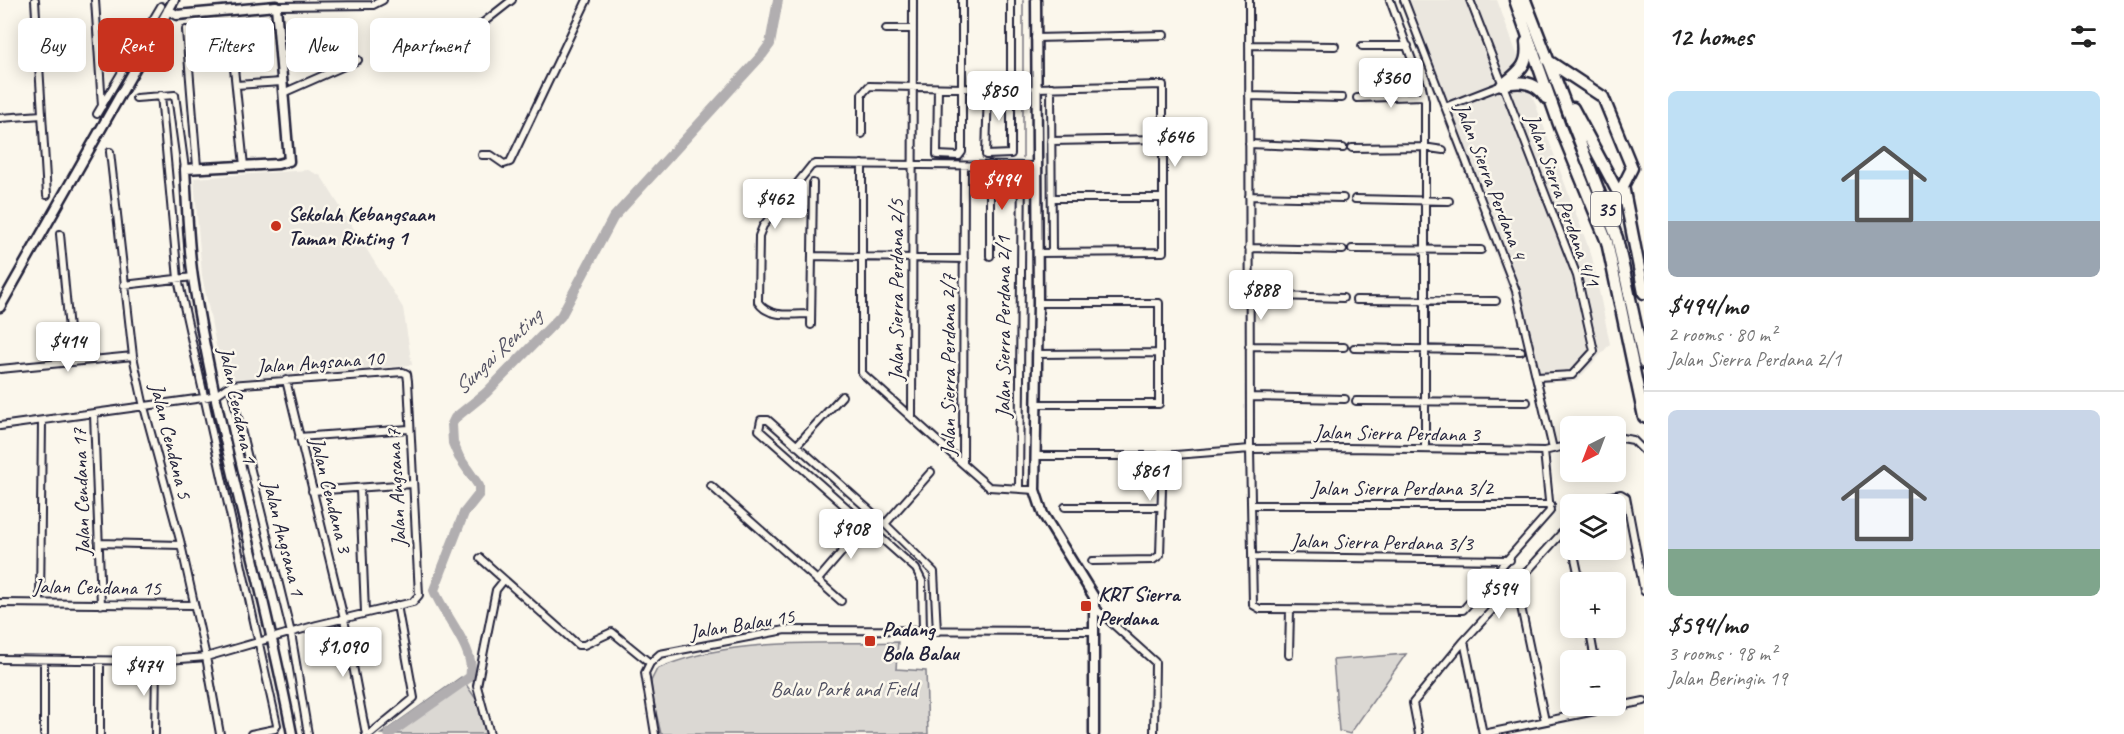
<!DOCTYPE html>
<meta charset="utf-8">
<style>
:root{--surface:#fff;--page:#f6f6f6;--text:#222;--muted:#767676;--line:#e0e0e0;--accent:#c8321e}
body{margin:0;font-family:Caveat,sans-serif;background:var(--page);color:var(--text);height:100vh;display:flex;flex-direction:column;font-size:22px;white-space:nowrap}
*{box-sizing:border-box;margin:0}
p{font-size:20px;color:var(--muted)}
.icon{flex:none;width:33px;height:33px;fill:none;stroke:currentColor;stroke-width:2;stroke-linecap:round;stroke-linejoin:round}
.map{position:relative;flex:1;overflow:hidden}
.details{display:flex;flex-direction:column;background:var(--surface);width:480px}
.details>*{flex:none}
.hud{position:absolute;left:18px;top:18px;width:570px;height:54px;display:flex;gap:12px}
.needle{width:39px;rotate:222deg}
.controls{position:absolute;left:1560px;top:416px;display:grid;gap:12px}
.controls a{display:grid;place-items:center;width:66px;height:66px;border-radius:9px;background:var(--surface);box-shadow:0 3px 15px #0003;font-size:30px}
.price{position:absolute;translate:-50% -51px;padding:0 14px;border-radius:6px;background:#fff;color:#222;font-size:20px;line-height:39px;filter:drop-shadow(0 2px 3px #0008)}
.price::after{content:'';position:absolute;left:50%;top:36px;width:18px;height:14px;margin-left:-9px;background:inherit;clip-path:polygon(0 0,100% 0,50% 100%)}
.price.selected{background:var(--accent);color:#fff}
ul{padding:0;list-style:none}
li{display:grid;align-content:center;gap:12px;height:318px;padding:0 24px}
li+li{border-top:2px solid var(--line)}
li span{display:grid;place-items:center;height:186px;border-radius:9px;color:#555}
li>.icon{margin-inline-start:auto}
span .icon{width:108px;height:108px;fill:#fffc;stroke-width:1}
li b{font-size:26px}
h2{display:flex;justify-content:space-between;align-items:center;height:72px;padding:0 24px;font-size:26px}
.chip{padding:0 21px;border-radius:9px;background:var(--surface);box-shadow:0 3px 15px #0003;font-size:21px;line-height:54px}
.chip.selected{background:var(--accent);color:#fff}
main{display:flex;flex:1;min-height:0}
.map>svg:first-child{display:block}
.built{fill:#ebe7df}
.green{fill:#dbd8d3;stroke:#7e7d87;stroke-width:1.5}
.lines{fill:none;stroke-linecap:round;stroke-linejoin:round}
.stream{stroke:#787681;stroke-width:1.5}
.river{stroke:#b1aeb0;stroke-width:10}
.street-casing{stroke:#22223b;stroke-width:10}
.secondary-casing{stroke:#22223b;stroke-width:13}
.highway-casing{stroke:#22223b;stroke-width:15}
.street{stroke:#fbf7ec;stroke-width:6}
.secondary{stroke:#fbf7ec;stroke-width:8}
.highway{stroke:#fbf7ec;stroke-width:10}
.poi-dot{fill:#c8321e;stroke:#fbf7ec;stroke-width:2}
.labels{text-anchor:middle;stroke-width:5;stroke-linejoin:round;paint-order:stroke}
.shield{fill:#fbf7ec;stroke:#636270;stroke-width:1.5}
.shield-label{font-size:20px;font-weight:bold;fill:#22223b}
.street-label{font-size:21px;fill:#22223b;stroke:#fbf7ec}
.poi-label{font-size:21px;font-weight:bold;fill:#22223b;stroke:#fbf7ec;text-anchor:start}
.park-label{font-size:21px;fill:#505061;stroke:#fbf7ec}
.water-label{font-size:22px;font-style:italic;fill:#545364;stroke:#fbf7ec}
</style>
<main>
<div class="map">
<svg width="1644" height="734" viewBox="0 0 1644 734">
<rect width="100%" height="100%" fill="#fbf7ec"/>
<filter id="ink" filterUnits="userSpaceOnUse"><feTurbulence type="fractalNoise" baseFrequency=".0167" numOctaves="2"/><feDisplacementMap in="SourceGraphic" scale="12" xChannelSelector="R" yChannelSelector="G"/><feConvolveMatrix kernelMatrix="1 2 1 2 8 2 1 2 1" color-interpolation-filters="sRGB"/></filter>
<g filter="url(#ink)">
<path class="built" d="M1398,0H1497L1592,257L1610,344L1577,381L1533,382L1519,317Z
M308,170L321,176L403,308L412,365L227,380L222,376L202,275L194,178Z"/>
<path class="green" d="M898,642L896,669L926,671L928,734H661L652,695L651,681L657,669C731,636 819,645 898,642Z
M1406,654L1350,734L1339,731L1333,660Z
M461,677L476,699L486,734H381Z"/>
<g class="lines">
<path class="stream" d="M1023,0V158"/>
<path class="river" d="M389,734L470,677C477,650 443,615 434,590L464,513L479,494V486L459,457L453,443L452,424L455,418L486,393L561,316L613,218L762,55L770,44L778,0"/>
<defs>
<path id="street" d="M35,0L47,195
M95,0L102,106
M1249,0L1250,449L1253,605L1260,609L1463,610L1550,511L1544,451
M1390,0L1422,87L1425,101V432
M1404,0L1516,291L1553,449
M1470,0L1577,276L1594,351L1572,375L1537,377
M276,6L373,5L383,0
M230,29L244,166
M886,29H913
M186,30L197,167
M1035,38L1164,35
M456,44L512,0
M1249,45L1335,46
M1362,46H1408
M280,54L332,51
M236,85L282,82
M1051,87L1052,252
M938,88L937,155L959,156L962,152V0
M1035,88L1163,85V252L1037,253
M988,89L986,155L1011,154V0
M283,93L358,60
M161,95L178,279L277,725L275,729L251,734
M1249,96L1342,98
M136,98L175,95L185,169
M1357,98L1424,96
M1445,107L1502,85
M97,114L161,6
M0,118L42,115
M862,134V94L869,86L1011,89
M1051,141L1162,139
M1249,144L1343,148
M1352,148L1423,147L1443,150
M110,152L133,356L144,407L180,540L206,657L220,734
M482,155H491L504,164L510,162L587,0
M862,164V373L963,464
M990,165V256
M964,166L963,464L989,487L1035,490
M1249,196L1343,198
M1052,198H1163
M1355,199L1449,201
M60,234L72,361
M1249,248L1343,250
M1352,249L1481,250
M812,256L964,259
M124,285L193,277
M1249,295L1343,298
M1356,300L1496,301
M811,314C793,314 769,319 758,302L759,236L763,226L811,166L815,164L1035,166
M811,325L813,183
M1249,346L1344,347
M1354,348L1521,351
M1037,354L1158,353
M0,369L133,356
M286,380L344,619L366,734
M230,385L291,633L308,734
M1250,397L1345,399
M1356,401L1527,402
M1037,404H1159V303H1038
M94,414L101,605
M912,417L913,0
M0,426L203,398L216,395L230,385L403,372L407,374L408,381L419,595L413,602L317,625L206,657L156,661L0,659
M299,437L409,429
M1616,437L1633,440L1644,451
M796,446L842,396
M1425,449V440
M1035,456H1163L1250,449L1345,448L1544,451L1570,445
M711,486L841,601
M1019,488L1022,166
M360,489L365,612
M312,491L412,484
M1588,504L1597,499L1621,494L1626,497L1644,591
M1252,505H1551
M1065,507H1162
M885,524L931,472
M99,543L181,545
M1573,549L1580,582
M1253,557L1510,560
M480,558L578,645H584L612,632L650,663
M1092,561L1153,560L1160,555L1163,456
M817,581L866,524
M1516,583L1545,721
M0,603L194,605
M40,603L42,421
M1095,608L1155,662L1154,734
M1589,627L1595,660
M923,632L922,581L916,569L759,430L761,420H768L885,524L934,572L937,632
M1464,641L1483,734
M1289,655L1290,610
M44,660V734
M100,734V661
M155,734L156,661
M370,734L414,698L397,605
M490,734L477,686L496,590L504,580
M655,734L645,673L650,663L660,654L785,630L1095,631
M1419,734L1413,703L1464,641L1570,524
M1483,734L1644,701"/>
<path id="secondary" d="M1036,0L1038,303L1035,490L1043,514L1094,597V734
M168,10L177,15L276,6L289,161L278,164L185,169C187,205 188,243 193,278C217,432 263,582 292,734
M0,307L174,0"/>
<path id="highway" d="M1515,0L1560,127L1607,242L1644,417
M1525,0L1617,238L1644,363
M1547,60L1603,97L1632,168L1623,186L1644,293
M1505,83C1521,70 1529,64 1526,42
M1502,85C1519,80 1536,81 1546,98
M1573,108L1622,200"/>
</defs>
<use href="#street" class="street-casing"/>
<use href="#secondary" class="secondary-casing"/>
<use href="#highway" class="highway-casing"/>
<use href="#street" class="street"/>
<use href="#secondary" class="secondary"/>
<use href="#highway" class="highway"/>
</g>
</g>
<g class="poi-dot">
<circle cx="276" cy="226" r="6"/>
<rect x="1080" y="600" width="12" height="12" rx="3"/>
<rect x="864" y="635" width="12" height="12" rx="3"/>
</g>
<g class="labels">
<rect class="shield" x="1591" y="192" width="30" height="34" rx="4.5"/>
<g class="shield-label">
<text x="1606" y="216">35</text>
</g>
<g class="street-label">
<text transform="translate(1491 181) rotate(69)" y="7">Jalan Sierra Perdana 4</text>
<text transform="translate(1563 200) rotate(70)" y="7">Jalan Sierra Perdana 4/1</text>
<text transform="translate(896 290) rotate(-90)" y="7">Jalan Sierra Perdana 2/5</text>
<text transform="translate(1003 327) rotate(-90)" y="7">Jalan Sierra Perdana 2/1</text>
<text transform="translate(320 362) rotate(-4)" y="7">Jalan Angsana 10</text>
<text transform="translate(948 365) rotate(-90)" y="7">Jalan Sierra Perdana 2/7</text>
<text transform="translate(238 405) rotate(78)" y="7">Jalan Cendana 1</text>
<text transform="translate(1397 433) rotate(1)" y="7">Jalan Sierra Perdana 3</text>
<text transform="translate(171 441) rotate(76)" y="7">Jalan Cendana 5</text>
<text transform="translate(396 488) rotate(-93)" y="7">Jalan Angsana 7</text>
<text x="1402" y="495">Jalan Sierra Perdana 3/2</text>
<text transform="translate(81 492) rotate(-92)" y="7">Jalan Cendana 17</text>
<text transform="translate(331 495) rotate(76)" y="7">Jalan Cendana 3</text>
<text transform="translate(284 538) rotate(76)" y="7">Jalan Angsana 1</text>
<text transform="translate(1382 542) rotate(1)" y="7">Jalan Sierra Perdana 3/3</text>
<text transform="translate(97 587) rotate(1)" y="7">Jalan Cendana 15</text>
<text transform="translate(742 624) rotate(-9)" y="7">Jalan Balau 15</text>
</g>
<g class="poi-label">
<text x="288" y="221">Sekolah Kebangsaan<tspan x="288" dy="24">Taman Rinting 1</tspan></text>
<text x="1098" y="601">KRT Sierra<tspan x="1098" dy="24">Perdana</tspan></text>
<text x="882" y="636">Padang<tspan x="882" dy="24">Bola Balau</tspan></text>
</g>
<g class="park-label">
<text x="844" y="696">Balau Park and Field</text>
</g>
<g class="water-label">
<text transform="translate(497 351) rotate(-44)" y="8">Sungai Renting</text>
</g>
</g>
</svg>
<div class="controls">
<a><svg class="needle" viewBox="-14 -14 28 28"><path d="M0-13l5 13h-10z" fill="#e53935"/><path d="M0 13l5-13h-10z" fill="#767676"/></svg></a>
<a><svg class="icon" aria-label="layers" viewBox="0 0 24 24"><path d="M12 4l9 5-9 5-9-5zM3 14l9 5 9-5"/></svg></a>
<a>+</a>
<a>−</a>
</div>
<b class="price" style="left:1391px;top:109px">$360</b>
<b class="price" style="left:999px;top:122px">$850</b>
<b class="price" style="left:1175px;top:168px">$646</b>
<b class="price selected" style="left:1002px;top:211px">$494</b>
<b class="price" style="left:775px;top:230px">$462</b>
<b class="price" style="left:1261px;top:321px">$888</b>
<b class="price" style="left:68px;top:373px">$414</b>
<b class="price" style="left:1150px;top:502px">$861</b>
<b class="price" style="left:851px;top:560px">$908</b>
<b class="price" style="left:1499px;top:620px">$594</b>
<b class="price" style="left:343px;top:678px">$1,090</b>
<b class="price" style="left:144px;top:697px">$474</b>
<div class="hud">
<a class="chip">Buy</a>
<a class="chip selected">Rent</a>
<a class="chip">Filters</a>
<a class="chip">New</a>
<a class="chip">Apartment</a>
</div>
</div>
<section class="details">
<h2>12 homes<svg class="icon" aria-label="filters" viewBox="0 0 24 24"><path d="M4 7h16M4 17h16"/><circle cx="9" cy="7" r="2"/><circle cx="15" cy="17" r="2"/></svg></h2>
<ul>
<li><span style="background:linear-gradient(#bfe0f5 70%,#9aa5b1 0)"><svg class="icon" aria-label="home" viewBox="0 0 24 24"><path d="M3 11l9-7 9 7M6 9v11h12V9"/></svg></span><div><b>$494/mo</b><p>2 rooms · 80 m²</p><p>Jalan Sierra Perdana 2/1</p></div></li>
<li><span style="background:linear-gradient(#c9d6e8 75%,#7fa58c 0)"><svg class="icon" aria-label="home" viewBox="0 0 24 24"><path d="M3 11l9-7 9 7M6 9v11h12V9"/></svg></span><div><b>$594/mo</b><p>3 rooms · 98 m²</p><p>Jalan Beringin 19</p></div></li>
</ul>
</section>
</main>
